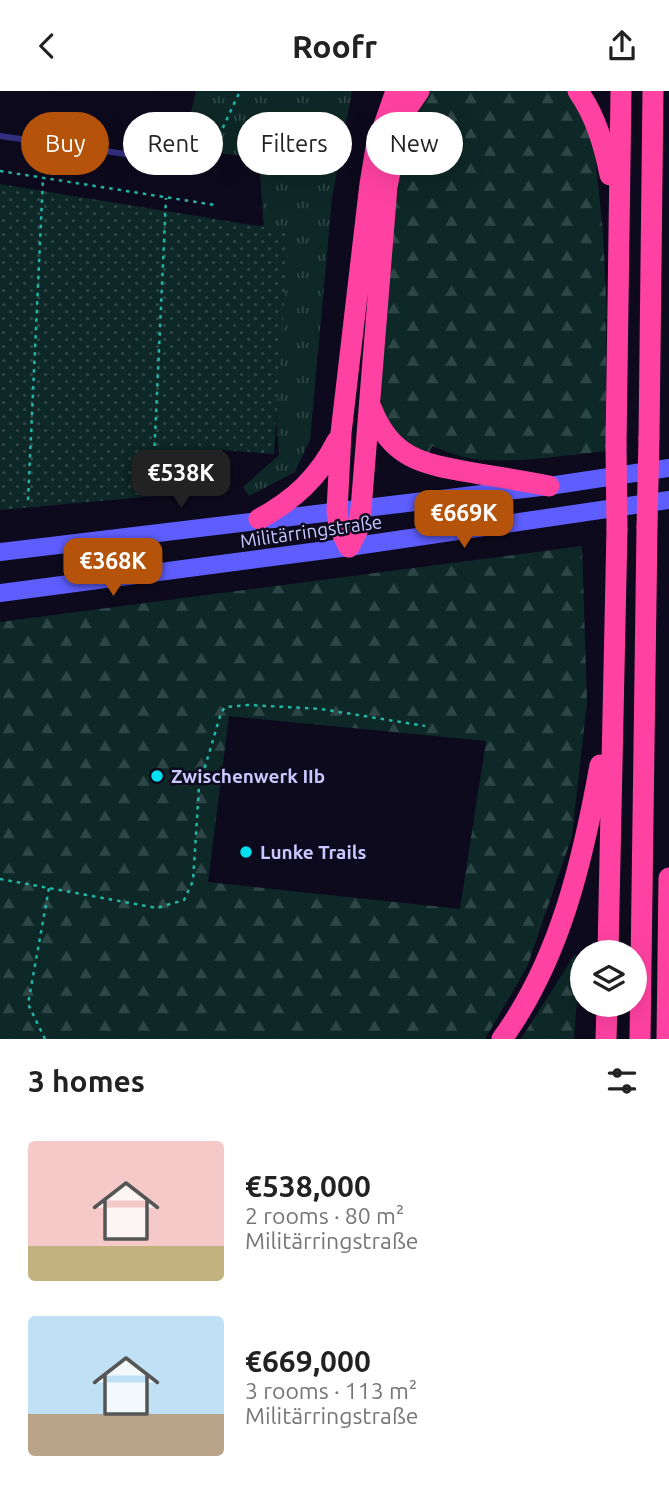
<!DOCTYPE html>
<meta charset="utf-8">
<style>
:root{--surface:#fff;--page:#f2f2f2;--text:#222;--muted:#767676;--accent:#b45309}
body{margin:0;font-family:Ubuntu,sans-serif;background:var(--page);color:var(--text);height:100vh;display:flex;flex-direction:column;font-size:26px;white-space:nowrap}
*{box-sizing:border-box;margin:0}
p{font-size:23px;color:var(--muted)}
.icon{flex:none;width:38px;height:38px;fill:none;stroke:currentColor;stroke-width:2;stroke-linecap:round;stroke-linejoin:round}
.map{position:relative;height:948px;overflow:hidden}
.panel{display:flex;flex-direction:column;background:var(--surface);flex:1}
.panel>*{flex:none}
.hud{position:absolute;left:21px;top:21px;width:628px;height:63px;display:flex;gap:14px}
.tools{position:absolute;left:570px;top:849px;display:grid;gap:14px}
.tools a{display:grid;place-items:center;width:77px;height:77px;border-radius:50%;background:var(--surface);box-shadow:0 7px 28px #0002;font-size:35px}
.price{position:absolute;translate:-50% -60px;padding:0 16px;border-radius:14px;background:var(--accent);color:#fff;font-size:23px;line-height:46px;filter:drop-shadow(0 2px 4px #0008)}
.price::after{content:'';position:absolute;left:50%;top:42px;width:21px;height:16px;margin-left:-10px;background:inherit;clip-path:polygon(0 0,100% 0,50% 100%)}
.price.on{background:#222;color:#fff}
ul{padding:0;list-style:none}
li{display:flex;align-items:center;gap:21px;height:175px;padding:0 28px}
li span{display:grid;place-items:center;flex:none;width:196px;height:140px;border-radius:7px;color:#555}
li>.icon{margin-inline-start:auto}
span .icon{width:84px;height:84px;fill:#fffc;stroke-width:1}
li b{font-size:30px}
h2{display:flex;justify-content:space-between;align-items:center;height:84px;padding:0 28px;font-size:30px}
.tag{padding:0 24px;border-radius:32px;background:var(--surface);box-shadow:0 7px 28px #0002;font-size:24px;line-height:63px}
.tag.on{background:var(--accent);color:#fff}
header{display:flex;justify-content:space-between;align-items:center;height:91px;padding:0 28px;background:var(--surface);font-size:32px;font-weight:700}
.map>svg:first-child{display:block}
.grass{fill:url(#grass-tufts)}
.forest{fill:url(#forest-firs);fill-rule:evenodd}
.park{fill:url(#park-dots)}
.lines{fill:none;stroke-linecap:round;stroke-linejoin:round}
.path{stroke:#23b7aa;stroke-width:2.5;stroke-dasharray:3.5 5;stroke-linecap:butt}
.service{stroke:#323181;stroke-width:6}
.secondary{stroke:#5e5eff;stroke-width:18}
.motorway{stroke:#ff42a2;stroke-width:21}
.motorway-bridge{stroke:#ff42a2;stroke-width:21}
.poi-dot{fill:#00e0f2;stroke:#0d0a1e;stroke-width:2.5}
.labels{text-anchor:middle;stroke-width:5;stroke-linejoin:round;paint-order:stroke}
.street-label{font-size:19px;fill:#cbc7ff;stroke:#0d0a1e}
.poi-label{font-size:19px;font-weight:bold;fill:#cbc7ff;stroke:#0d0a1e;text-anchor:start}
</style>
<header><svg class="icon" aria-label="back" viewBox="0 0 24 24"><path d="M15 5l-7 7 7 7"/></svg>Roofr<svg class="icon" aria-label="share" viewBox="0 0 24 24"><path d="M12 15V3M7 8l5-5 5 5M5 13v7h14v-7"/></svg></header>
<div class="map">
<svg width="669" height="948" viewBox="0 0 669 948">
<defs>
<pattern id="grass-tufts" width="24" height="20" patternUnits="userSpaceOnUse" patternTransform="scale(1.75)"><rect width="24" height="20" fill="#0d2826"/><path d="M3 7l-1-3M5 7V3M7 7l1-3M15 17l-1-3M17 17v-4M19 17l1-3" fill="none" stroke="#2f4647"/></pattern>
<pattern id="forest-firs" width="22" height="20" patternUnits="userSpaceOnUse" patternTransform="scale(1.75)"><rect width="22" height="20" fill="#0d2826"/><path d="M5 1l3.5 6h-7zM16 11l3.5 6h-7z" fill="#2f4647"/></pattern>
<pattern id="park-dots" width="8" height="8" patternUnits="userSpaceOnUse" patternTransform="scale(1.75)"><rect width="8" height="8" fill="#0d2826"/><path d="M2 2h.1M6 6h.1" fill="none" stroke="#2f4647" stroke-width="1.8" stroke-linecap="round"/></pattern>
</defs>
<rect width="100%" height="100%" fill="#0d0a1e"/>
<path class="grass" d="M196,0H352L332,108L310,349L295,381L249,405L243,396L279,364L259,66L182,59Z"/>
<path class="forest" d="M430,0H568L587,34L595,64L603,141L607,228H605L606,238V360C565,364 503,375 463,366C453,363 442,359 432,355L427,366C400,349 383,338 380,303C383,260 387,218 391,175C396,117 397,50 430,0Z
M582,455L587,611L572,745L527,876L485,948H0V531ZM229,625L486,650L460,818L208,791Z
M575,863L580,871L574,948H521Z"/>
<path class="park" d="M0,93L289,140L274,363L222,359L221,399L0,419Z"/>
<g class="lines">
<path class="path" d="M212,60L240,0
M0,80L215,114
M153,389L166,107
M28,409L43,87
M0,788L157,817L184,809L193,790L199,696L221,622L225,616L250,614L321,618L425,635
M45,948L28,913L49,797"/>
<path class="service" d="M0,45L160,68H208"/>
<path class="secondary" d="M0,461L549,395L669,377
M0,502L349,456L669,409"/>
<path class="motorway" d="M578,0C596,26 604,54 610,84
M371,316C391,369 424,373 474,382C499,386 524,390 549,395
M649,347L653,0
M616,355L621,0
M259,428C294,409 319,386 337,350
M349,456L358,438L361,418L387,96L399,37L406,19L419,0
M349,456L339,436L337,420L341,342L370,93L376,57L396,0
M608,861L617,438
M502,948C560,868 583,769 600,674
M606,948L607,914
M640,948L647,436
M667,948L669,787"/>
<path class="motorway-bridge" d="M616,355L617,438
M647,436L649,347"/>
</g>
<g class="poi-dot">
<circle cx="157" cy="685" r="7"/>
<circle cx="246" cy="761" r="7"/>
</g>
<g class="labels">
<g class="street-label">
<text transform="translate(311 440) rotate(-8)" y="7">Militärringstraße</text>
</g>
<g class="poi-label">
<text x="171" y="692">Zwischenwerk IIb</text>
<text x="260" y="768">Lunke Trails</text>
</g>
</g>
</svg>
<div class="tools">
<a><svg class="icon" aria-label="layers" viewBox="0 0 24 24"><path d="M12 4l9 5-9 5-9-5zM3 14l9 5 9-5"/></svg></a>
</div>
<b class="price on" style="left:181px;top:419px">€538K</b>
<b class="price" style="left:464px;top:459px">€669K</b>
<b class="price" style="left:113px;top:507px">€368K</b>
<div class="hud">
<a class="tag on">Buy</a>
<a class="tag">Rent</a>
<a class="tag">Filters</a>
<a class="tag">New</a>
</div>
</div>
<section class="panel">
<h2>3 homes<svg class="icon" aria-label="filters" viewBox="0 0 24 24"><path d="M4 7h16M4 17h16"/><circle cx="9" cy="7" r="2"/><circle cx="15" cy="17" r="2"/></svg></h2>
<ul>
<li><span style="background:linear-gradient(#f6c9c9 75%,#c2b280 0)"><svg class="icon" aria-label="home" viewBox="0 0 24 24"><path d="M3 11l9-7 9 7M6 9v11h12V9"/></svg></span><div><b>€538,000</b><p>2 rooms · 80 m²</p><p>Militärringstraße</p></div></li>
<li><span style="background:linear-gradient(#bfe0f5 70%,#b9a48a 0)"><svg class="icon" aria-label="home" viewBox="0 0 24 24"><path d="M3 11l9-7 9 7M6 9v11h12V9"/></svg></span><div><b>€669,000</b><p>3 rooms · 113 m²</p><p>Militärringstraße</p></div></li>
</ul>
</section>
